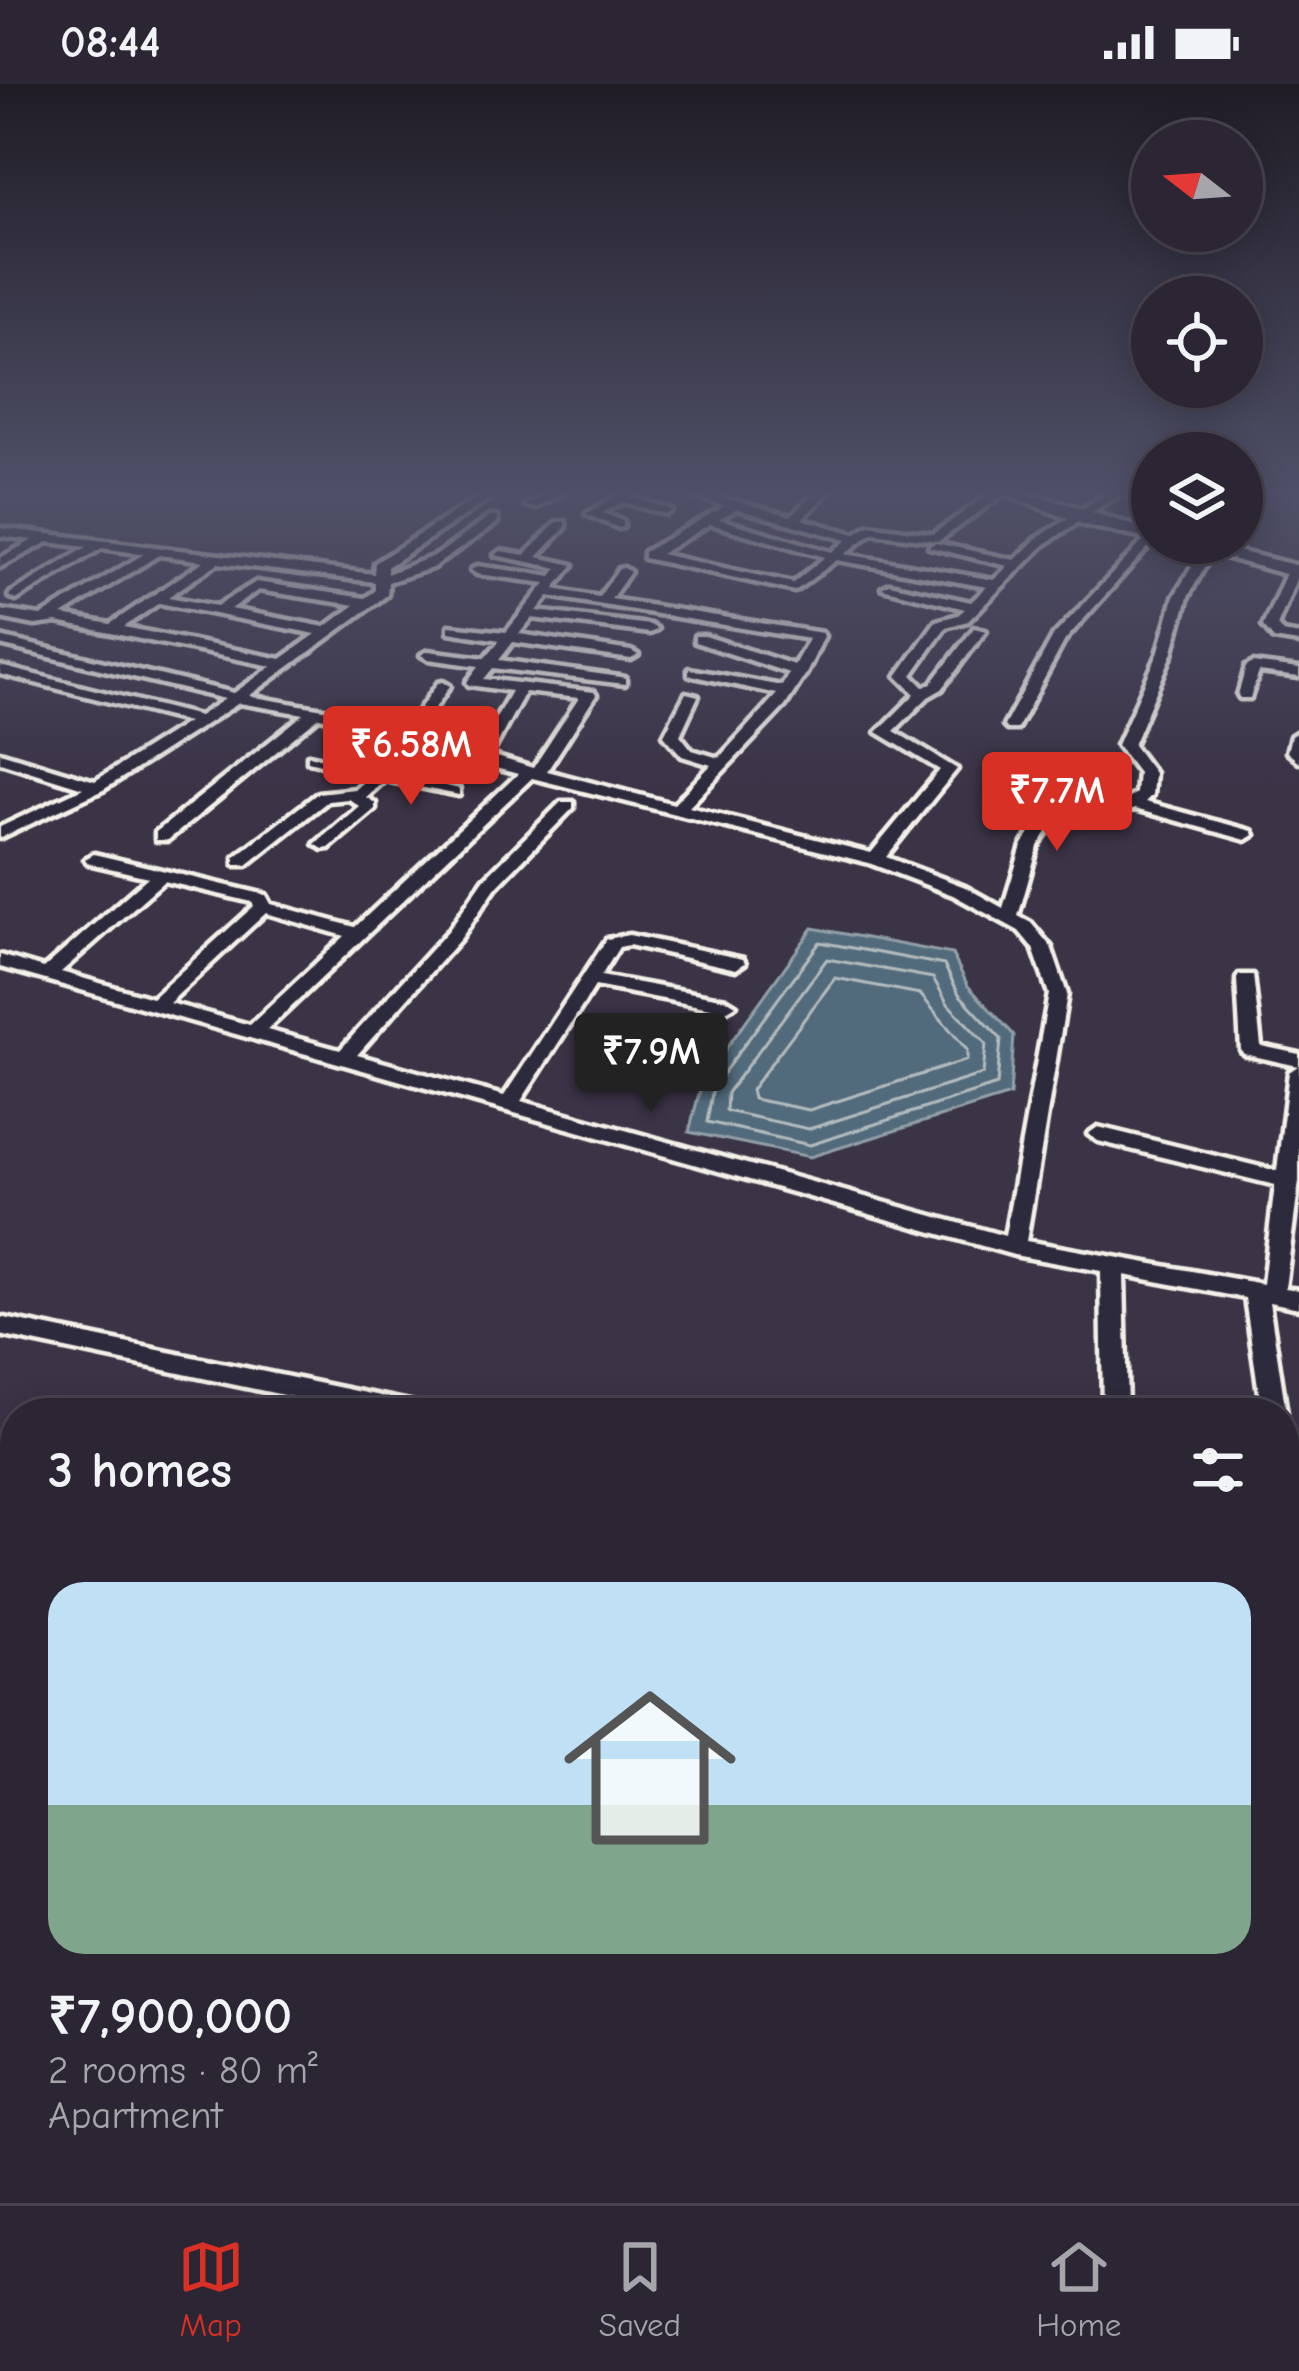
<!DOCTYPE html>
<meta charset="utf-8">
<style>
:root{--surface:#2c2634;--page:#342e3c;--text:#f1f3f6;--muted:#a6a5ac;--line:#48434f;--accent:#d93025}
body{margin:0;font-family:"Comic Neue",sans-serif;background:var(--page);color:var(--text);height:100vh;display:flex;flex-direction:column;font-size:45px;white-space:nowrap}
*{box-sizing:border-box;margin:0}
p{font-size:39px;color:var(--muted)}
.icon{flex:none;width:66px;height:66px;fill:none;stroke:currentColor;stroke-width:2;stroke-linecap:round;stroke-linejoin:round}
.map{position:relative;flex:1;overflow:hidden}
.details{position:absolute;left:0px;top:1314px;width:1299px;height:807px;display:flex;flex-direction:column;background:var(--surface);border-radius:48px 48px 0 0;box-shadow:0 6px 30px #0003,0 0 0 3px var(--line)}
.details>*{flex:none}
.needle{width:78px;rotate:287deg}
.controls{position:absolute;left:1131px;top:36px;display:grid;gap:24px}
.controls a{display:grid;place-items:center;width:132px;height:132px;border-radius:50%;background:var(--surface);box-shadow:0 6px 30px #0003,0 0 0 3px var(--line);font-size:60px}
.price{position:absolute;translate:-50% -102px;padding:0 27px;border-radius:12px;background:var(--accent);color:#fff;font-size:39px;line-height:78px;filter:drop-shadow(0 3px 6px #0008)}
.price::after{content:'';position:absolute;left:50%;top:72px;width:36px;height:27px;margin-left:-18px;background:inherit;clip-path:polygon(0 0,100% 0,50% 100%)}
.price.selected{background:#222;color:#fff}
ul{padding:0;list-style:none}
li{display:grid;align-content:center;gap:24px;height:636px;padding:0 48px}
li span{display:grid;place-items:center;height:372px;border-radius:36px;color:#555}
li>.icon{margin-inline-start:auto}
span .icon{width:216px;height:216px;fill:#fffc;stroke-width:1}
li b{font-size:51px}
h2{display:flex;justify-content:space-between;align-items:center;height:144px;padding:0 48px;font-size:51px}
.status{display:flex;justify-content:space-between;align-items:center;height:84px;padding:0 60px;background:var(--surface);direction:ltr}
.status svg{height:33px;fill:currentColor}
.tabs{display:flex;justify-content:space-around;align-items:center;height:168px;border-top:3px solid var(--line);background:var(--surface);font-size:33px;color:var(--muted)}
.tabs a{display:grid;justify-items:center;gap:6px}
.tabs .selected{color:var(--accent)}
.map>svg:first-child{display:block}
.green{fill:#646658;stroke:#acaca0;stroke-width:3}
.water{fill:#516a7b;stroke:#92a0a7;stroke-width:3}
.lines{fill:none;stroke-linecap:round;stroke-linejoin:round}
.shore{stroke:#b3bbbc;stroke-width:3}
.street-casing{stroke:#f4f1e8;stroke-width:9}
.secondary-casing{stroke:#f4f1e8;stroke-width:9}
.street{fill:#2f2a3d;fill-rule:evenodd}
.secondary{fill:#2f2a3d;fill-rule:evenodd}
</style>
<div class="status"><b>08:44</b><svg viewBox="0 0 49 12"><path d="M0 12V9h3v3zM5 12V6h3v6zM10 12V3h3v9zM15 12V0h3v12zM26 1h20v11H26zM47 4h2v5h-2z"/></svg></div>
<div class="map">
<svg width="1299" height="2119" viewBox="0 0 1299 2119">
<rect width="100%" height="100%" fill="#3b3346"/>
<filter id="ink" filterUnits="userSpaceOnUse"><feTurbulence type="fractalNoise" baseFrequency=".00833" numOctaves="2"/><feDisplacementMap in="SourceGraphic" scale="24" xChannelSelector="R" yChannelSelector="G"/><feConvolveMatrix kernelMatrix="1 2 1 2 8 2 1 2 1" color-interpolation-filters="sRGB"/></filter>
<g filter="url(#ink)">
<path class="green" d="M0,1726L15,1728V2106H304L303,2119H0Z"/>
<path class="water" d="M813,844L952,870L968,902L1014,951L1010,1011L810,1073L689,1048L702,998Z"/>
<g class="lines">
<path class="shore" d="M820,858L944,881L959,910L1001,955L997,1001L810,1061L707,1038L713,1003Z
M827,875L933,894L948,920L986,960L983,990L809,1045L726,1027L727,1009Z
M835,894L920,910L967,966V976L809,1026L753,1015L751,1006Z"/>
<defs>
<path id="street" d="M487,407H501L387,483V490L437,471L489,433H497V439L432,484L388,498L387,511L249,612L409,640L438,599L443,598L450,602L422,643L449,648L479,664L511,607L469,601L467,598L479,582L428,575L421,571L428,567L485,574L500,556L449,548V542L506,548L546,499L477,490L471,486L477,482L552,492L558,484L495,471L501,467L525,471L557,438H565V444L537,473L573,481L554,505L599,513L619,485L624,484L630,488L611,515L822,549L824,552L807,588L785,622L689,723L871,769L940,686L877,648L915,610L897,592L936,537L958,531L965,525L882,504L889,500L971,518L987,503L837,476L795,507L644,474V468L725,422L679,407H698L791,432L817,407H830L802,435L855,450L869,441L933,450L994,407H1008L939,457L872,449L845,470L994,496L1008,482L929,463L935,459L1015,476L1036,455L1110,407H1124L1044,461L968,537L946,543L912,591L924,603L932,599L974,544L986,547L942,605L928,613L894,647L957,685L886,773L965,803L1003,824L1022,762L1069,688H1081L1083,691L1071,710L1125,717L1136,709L1138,689L1117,661L1158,570L1174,513L1204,462H1212L1214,465L1188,513L1172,570L1133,661L1154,689L1152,711L1145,718L1252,747L1254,751L1246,756L1135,725L1128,727L1066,718L1038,762L1018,832L1031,839L1051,863L1067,910L1026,1157L1263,1200L1275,1101L1098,1057L1088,1050L1098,1043L1277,1087L1289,988L1298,982L1244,970L1241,966L1237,895L1239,891H1253L1261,962L1299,970V1097L1285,1204L1299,1206V1224L1269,1218L1286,1329L1284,1334V1329H1262L1245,1214L1124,1191L1127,1329H1103L1101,1187L1014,1171L0,883V871L44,884L148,793L88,779L85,775L94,770L266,811L271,820L355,843L518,690L488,682L433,654L393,689L459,705V711L385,696L366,713L375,719V725L329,764L323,765L315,760L359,722L349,715L328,717L247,781H235V773L318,709L355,705L370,692L308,677V671L378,685L418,651L319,633L168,756H156V748L304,630L239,619L103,706L0,754V743L83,704L0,678V668L95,697L188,638L0,590V582L199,632L225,615L0,561V553L234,609L272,582L57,538L35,541L0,534V526L41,532L144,470L102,464L16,516L9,512L11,509L87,463L48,458L0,483V474L33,456L0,452V444L374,490L375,479ZM737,425L847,456L832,468L719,435ZM710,440L825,473L793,499L660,470ZM159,471L204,477L110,540L62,531ZM218,479L375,498V507L365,514L256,498L217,522L168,513ZM258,506L355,521L325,543L231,525ZM549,512L809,555L794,581L705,552H695V558L789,589L782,602L689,585V591L777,610L719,674L692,666L680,651L698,612L686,609L664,651L682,672L711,681L674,720L547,687L596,611L594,608L484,595L493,584L625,600V594L620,593L499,576L513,558L631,575L638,571L631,567L519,550L532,534L650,549L657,545L650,541L537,527ZM159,519L316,550L281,575L124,543ZM525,608L579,614L533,684L491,671ZM532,694L869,779L953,811L1019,847L1033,864L1049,910L1005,1152L521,1017L595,902L726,927L736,921L726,915L601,892L619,863L629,861L736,885L745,879L743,875L629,851L607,855L504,1012L357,971L461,854L496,803L573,724V718H561L484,795L449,846L340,966L267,946ZM164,797L252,818L254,822L152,914L61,888ZM266,829L345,852L250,941L169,919Z
M552,407H567L535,424L525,421Z
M625,407H639L632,413L672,426L666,430L623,418L602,429L623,437V443L619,444L586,430Z
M1152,448V459L1065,556L1017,645H1007L1004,642L1054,551Z
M1293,483L1299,488L1277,542L1283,548L1299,551V559L1274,555L1263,542L1287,487Z
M1253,579L1299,585V593L1259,588L1250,614H1240L1238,611L1246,583Z
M1299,647V678L1287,668L1291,652Z
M0,1233L414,1319L423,1322L426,1329H368L0,1251Z
M1284,1382L1293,1386L1299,1407V1504L1289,1500L1284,1482Z
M1284,1628L1299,1630V1658L1284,1656Z
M1284,2040L1299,2043V2079L1284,2076Z"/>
<path id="secondary" d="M998,407C1044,407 1104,435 1152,446V456L1085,441Z
M1174,459H1205L1299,482V494Z"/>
</defs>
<use href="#street" class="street-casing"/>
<use href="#secondary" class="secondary-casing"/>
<use href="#street" class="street"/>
<use href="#secondary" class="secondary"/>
</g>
</g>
<linearGradient id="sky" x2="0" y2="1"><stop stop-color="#201c26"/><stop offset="0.58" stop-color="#4f5068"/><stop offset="1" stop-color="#4f5068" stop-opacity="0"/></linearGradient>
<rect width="1299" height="704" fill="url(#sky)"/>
</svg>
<div class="controls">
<a><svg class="needle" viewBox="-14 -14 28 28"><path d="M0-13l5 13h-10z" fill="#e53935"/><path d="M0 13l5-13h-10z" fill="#a6a5ac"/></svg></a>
<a><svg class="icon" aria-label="locate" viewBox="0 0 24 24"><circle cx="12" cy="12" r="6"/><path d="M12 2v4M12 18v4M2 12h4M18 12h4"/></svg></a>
<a><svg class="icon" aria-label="layers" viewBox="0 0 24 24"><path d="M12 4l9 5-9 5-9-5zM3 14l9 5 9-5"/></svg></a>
</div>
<b class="price" style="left:411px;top:724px">₹6.58M</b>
<b class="price" style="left:1057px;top:770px">₹7.7M</b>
<b class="price selected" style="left:651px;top:1031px">₹7.9M</b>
<section class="details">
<h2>3 homes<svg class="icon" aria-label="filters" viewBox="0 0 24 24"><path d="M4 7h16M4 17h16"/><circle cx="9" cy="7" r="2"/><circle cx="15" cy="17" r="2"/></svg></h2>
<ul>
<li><span style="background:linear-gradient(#bfe0f5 60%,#7fa58c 0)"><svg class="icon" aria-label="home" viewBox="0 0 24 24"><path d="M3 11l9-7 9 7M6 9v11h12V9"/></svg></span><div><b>₹7,900,000</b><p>2 rooms · 80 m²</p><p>Apartment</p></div></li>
</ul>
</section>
</div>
<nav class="tabs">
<a class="selected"><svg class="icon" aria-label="map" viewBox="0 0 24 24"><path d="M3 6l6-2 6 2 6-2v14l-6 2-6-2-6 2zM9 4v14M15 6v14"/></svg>Map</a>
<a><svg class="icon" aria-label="saved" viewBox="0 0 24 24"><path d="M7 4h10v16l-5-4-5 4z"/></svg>Saved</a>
<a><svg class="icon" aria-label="home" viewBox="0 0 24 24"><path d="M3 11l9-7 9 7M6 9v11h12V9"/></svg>Home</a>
</nav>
